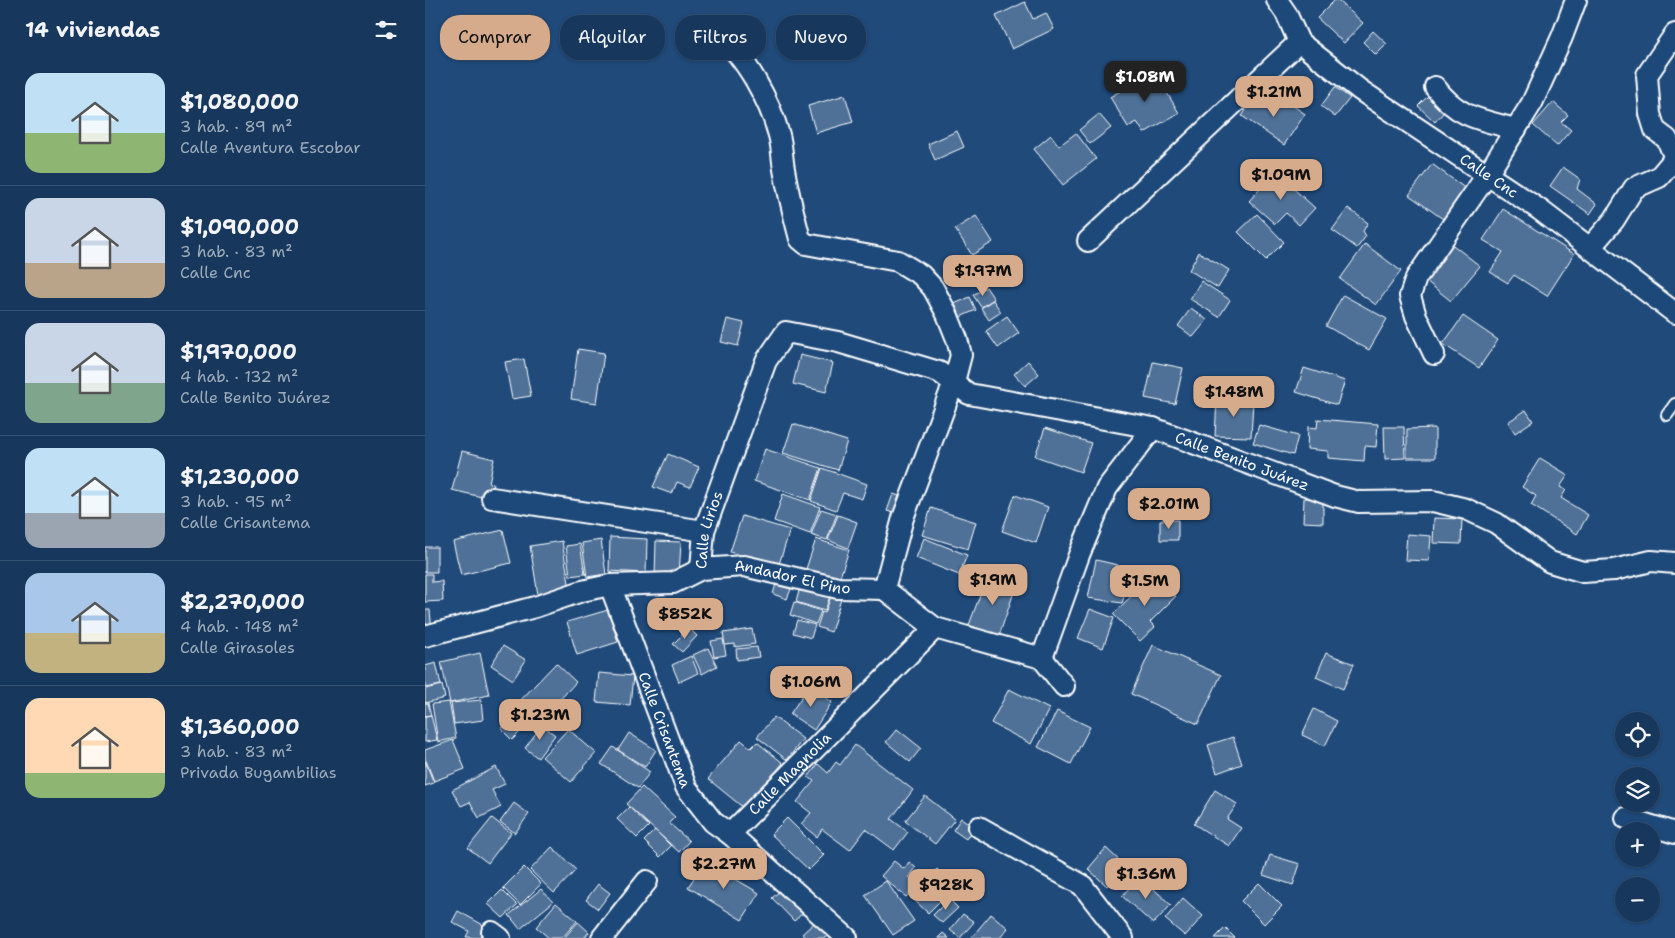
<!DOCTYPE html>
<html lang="es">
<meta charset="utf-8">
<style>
:root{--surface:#17385c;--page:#244365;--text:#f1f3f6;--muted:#9eacbb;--line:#365272;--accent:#d6ab8b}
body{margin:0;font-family:"Shantell Sans",sans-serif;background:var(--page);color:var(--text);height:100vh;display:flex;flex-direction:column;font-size:19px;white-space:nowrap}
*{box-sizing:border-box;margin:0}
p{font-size:16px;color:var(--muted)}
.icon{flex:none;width:28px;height:28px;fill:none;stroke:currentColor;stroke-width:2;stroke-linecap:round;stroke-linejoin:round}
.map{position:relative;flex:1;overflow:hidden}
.drawer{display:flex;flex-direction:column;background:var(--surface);width:425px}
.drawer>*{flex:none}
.guide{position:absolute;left:15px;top:15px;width:475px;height:45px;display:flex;gap:10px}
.tools{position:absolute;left:1190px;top:712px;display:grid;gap:10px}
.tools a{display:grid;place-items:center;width:45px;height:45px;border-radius:50%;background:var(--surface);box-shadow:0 1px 4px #0004,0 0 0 1px var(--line);font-size:25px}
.price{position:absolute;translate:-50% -42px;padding:0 11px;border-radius:10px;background:var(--accent);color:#111;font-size:16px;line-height:32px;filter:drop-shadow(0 1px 2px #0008)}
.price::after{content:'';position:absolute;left:50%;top:30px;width:15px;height:11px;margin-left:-8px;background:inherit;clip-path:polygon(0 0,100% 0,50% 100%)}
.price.on{background:#222;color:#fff}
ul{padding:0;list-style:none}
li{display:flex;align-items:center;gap:15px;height:125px;padding:0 25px}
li+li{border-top:1px solid var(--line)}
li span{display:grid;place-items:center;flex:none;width:140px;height:100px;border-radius:15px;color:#555}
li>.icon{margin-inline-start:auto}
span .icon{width:60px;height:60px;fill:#fffc;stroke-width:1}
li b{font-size:21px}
h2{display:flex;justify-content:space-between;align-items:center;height:60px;padding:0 25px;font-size:21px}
.tag{padding:0 18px;border-radius:20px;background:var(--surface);box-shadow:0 1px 4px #0004,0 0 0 1px var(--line);font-size:18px;line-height:45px}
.tag.on{background:var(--accent);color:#111}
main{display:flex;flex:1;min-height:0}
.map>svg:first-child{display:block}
.building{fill:#507197;stroke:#fff}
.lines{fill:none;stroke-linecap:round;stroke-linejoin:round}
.lane-casing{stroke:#fff;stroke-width:14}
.street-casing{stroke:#fff;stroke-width:24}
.lane{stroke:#1f4a7a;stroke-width:10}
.street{stroke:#1f4a7a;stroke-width:20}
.labels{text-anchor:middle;stroke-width:4;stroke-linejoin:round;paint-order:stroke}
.street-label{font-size:15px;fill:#fff;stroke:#1f4a7a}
</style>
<main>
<section class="drawer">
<h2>14 viviendas<svg class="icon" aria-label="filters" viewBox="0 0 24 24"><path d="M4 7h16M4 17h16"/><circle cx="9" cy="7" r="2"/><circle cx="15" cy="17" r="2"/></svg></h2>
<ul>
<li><span style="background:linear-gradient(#bfe0f5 60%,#8fb573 0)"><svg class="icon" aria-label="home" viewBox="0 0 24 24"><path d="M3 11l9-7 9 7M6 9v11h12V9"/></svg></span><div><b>$1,080,000</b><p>3 hab. · 89 m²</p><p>Calle Aventura Escobar</p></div></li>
<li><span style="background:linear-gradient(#c9d6e8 65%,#b9a48a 0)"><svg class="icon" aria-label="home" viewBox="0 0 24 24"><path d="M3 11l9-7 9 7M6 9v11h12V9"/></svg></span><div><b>$1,090,000</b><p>3 hab. · 83 m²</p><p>Calle Cnc</p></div></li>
<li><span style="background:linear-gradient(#c9d6e8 60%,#7fa58c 0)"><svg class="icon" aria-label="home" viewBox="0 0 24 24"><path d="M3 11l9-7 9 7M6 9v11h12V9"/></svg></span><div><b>$1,970,000</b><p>4 hab. · 132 m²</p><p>Calle Benito Juárez</p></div></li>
<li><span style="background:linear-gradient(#bfe0f5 65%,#9aa5b1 0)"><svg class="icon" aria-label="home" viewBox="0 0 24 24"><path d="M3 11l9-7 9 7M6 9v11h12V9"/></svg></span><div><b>$1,230,000</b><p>3 hab. · 95 m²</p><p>Calle Crisantema</p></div></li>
<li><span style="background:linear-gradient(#a9c7e8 60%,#c2b280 0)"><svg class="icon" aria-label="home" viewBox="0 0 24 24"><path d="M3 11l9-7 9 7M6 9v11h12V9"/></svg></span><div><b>$2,270,000</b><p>4 hab. · 148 m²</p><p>Calle Girasoles</p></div></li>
<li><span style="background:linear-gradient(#ffd9b3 75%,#8fb573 0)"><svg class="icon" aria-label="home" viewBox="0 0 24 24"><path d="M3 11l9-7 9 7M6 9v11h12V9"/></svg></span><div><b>$1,360,000</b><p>3 hab. · 83 m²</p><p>Privada Bugambilias</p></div></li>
</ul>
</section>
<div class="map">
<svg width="1250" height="938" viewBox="0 0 1250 938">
<rect width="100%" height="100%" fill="#1f4a7a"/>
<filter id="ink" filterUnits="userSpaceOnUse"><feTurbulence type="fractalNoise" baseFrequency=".02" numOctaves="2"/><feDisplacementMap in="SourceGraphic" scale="10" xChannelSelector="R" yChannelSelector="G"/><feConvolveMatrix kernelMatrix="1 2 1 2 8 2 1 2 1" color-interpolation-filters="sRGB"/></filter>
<g filter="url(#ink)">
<path class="building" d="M910,0H913L938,23L919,43L892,18Z
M600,2L608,19L621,13L629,29L587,49L571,16Z
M948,31L962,44L951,55L938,42Z
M729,71L754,113L719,133L712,122L703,127L685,97Z
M910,87L925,98L910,117L896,106Z
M832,94L850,106L856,97L880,114L859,145L817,116Z
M420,95L428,122L391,133L383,106Z
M1003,96L1020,111L1010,122L993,106Z
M1128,102L1143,115L1136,122L1146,130L1132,146L1108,125Z
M674,114L686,128L665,144L654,130Z
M532,131L539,147L510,160L503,144Z
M651,133L671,159L638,185L609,149L626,135L634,146Z
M1007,164L1041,189L1018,219L984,195Z
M1138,167L1155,179L1152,189L1172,204L1165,214L1125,186Z
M850,172L890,208L874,225L861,213L850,224L824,201Z
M923,208L943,223L938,231L941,236L932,248L907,230Z
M1078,209L1149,254L1122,296L1089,275L1083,283L1065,272L1078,252L1058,240Z
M832,214L859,242L841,260L813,232Z
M551,216L568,242L547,255L530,229Z
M1024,242L1055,266L1026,301L996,277Z
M940,244L976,271L951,305L915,279Z
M774,252L804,270L793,288L764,270Z
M776,281L805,300L794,317L765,299Z
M561,287L569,299L556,307L548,295Z
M918,295L962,319L944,350L901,326Z
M545,297L551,310L533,318L527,305Z
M568,300L576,312L564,320L556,308Z
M766,308L782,320L768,337L753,326Z
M582,316L594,333L573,348L561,331Z
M1038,316L1073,340L1054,368L1018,344Z
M302,319L319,323L313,346L296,342Z
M153,349L179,353L172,403L146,399Z
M375,355L408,363L401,392L368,384Z
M99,359L106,396L87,399L80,362Z
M603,361L614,374L600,386L589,374Z
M728,362L758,368L750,404L720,398Z
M879,368L920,381L912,405L871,392Z
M792,399L828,401L826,437L790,436Z
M1101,410L1108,421L1090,433L1083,422Z
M893,419L953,424L951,447L940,446L939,461L903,458V451L882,449L883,427L892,428Z
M368,424L422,441L413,470L358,453Z
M834,425L873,436L868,455L828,443Z
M959,427H979L980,458L960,459Z
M620,428L666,443L656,472L610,456Z
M1010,428V458H982V429Z
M340,449L396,468L385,500L329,481Z
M37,451L69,459L64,483L69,484L65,499L27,490Z
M243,454L274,467L265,487L252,482L247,494L228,487Z
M1115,458L1143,475L1135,487L1141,490L1136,498L1163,515L1152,534L1106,505L1111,496L1097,487Z
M397,468L442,484L437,499L418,493L411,510L386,501Z
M358,494L395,507L385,534L349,521Z
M468,494L481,498L475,515L462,511Z
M590,495L623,507L611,543L577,531Z
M879,498L898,499V523L878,522Z
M506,508L551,522L543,549L497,535Z
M396,509L412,514L402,540L386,535Z
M413,515L432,522L423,548L403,540Z
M317,516L365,530L353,567L305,552Z
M1009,518L1037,519L1036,544L1008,543Z
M735,520H753V540H735Z
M78,530L86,563L36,575L28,542Z
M982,534L1006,536L1004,561L980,560Z
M185,537L222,539L221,573L184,571Z
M499,538L542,555L534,575L491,558Z
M391,539L424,550L413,583L380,572Z
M176,540L181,574L162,577L157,543Z
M137,541L145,589L113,595L105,546Z
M231,541L256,542L254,576H230Z
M155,544L160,574L145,576L141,546Z
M0,547H12V572H0Z
M671,560L693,565L691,570L706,574L697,603L663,598Z
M0,574H7V582L17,581L18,601L0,602Z
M729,574L751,596L725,622L730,627L715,641L688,614Z
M562,576L591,586L574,636L544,625Z
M351,584L366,589L362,599L348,594Z
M376,584L406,593L400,611L371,602Z
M406,596L416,599L406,632L392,627L397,612L400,613Z
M369,602L396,611L391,624L365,615Z
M665,609L689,618L678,648L653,638Z
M0,610H5L7,631L0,632Z
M183,610L193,642L152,655L142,622Z
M372,620L390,625L386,638L368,633Z
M264,628L272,636L257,652L248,644Z
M327,629L330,644L310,647V644L300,645L298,633Z
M298,639L301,655L289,657L286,641Z
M728,645L796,675L773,724L706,694Z
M78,646L101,660L88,680L66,665Z
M332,647L334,657L312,660L311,649Z
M283,648L292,666L277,674L268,655Z
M55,653L64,695L25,703L16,662Z
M901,653L929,664L918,689L891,677Z
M266,656L273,673L254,682L247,665Z
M11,663L16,685L0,688V666Z
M131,663L151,682L111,726L90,706Z
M174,673L208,676L205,705L171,702Z
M17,685L20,698L0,703V689Z
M384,686L407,702L389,730L365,714Z
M584,689L624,709L606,744L566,723Z
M56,700L58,720L29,724L26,703Z
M24,702L31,738L13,742L7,704Z
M0,703H3L6,715L0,716Z
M889,709L912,721L900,746L877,735Z
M632,711L665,727L646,764L613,747Z
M91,713L103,724L87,740L76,729Z
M6,715L12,740L0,742V716Z
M349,717L378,739L362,760L332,737Z
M117,725L130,735L113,758L100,748Z
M143,729L171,753L146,782L117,757Z
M472,729L496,748L485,762L461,742Z
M204,733L231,750L220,767L193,750Z
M808,737L817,764L792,773L783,745Z
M28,740L40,769L9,781L0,758V750Z
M316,740L326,748L332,742L358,763L320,809L283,779Z
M430,745L488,790L466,819L483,832L469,850L441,829L425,850L397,829L392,837L376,824L386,813L372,802L389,781L383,777L393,764L403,773L411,762L415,765Z
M188,747L225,772L213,788L176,764Z
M0,761L9,783L0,786Z
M71,767L80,784L67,790L76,807L54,818L45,802L36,806L27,790Z
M217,787L250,817L244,823L264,841L254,852L201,804Z
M790,790L812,804L802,819L816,828L804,846L769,824Z
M500,796L530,819L510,844L480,821Z
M89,803L104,814L90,833L75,822Z
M204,807L224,826L212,838L192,819Z
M67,818L86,833L63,863L43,848Z
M362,818L399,855L384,870L346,834Z
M536,818L549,827L541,839L528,830Z
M230,830L246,846L235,857L219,841Z
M127,847L151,870L129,893L105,870Z
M681,848L700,866L682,886L663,869Z
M845,855L875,864L868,885L838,875Z
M280,861L334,893L317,920L263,887Z
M469,861L479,869L484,862L491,868L484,877L492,884L481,897L456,876Z
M99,867L116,884L95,905L78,888Z
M512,869L530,886L503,913L486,897Z
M715,876L746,905L728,924L697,896Z
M461,881L489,921L468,935L440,895Z
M834,883L857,906L839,924L816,901Z
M173,884L185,893L173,909L161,900Z
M358,888L380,911L369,921L347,898Z
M116,889L128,902L95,929L84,915Z
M77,890L92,905L78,918L63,904Z
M758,898L778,916L760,936L740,919Z
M524,899L533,908L517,923L508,915Z
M131,903L152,921L137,938H124L111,927Z
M33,911L60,926L54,938L41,937L44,931L27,922Z
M538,914L549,922L535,938L525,930Z
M566,914L583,928L575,938H546Z
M153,922L164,932L159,938H139Z
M390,922L403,934L400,938H381L377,934Z
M800,928L810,938H790Z
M518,933L524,938H513Z"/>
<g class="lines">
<defs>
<path id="lane" d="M1242,415L1250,404"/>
<g id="street">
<path id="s1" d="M852,0L861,13L874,42L935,90L1115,210L1250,313"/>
<path d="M1250,34L1222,75L1225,114L1230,130L1242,139L1250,158"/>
<path d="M293,35C321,56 345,102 354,135C357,146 357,158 359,169C363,193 369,216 375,239L381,244L473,261L496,275L508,288L522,314L532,339L536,355L529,382L478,518L459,589L510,628L617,658L639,686"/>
<path d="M1010,87C1033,118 1056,120 1091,129"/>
<path d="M663,241L874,42"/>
<path d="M1165,248L1189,220L1209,188L1234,177L1250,158"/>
<path d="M1009,354L991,316L985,296L991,278L1062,175L1107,103L1137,37L1151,0"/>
<path d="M67,498L279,531"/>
<path id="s2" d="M276,569L279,531L341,361L361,332L413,342L514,372L544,394L728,428L910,496L934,502L1008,501L1041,509L1071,523L1125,562L1158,572L1189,570L1226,561L1250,563"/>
<path id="s3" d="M185,585L261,787L288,822L305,834L422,938"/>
<path id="s4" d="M0,636L110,607L157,591L185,585L248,583L276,569L319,566L413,588L459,589"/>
<path d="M617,658L654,555L682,488L728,428"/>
<path d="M1201,818L1250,833"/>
<path d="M554,827L657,885L698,938"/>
<path id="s5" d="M305,834L510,628"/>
<path d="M67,932L75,938"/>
<path d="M177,938L222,881"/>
</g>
</defs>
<use href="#lane" class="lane-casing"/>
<use href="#street" class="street-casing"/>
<use href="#lane" class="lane"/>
<use href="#street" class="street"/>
</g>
</g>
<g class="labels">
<g class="street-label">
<text dy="5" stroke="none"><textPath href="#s1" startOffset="280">Calle Cnc</textPath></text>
<text dy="5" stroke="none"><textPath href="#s2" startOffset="732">Calle Benito Juárez</textPath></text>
<text dy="5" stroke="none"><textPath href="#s2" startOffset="40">Calle Lirios</textPath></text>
<text dy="5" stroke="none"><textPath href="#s4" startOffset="379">Andador El Pino</textPath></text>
<text dy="5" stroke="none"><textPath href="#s3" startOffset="155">Calle Crisantema</textPath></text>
<text dy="5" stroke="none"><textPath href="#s5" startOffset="85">Calle Magnolia</textPath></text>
</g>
</g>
</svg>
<div class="tools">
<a><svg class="icon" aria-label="locate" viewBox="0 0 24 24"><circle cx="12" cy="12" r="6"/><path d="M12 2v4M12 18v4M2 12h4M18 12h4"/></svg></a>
<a><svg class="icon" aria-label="layers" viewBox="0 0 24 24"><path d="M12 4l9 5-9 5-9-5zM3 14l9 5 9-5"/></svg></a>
<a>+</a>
<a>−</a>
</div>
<b class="price on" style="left:720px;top:103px">$1.08M</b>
<b class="price" style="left:849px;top:118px">$1.21M</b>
<b class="price" style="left:856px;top:201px">$1.09M</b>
<b class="price" style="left:558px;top:297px">$1.97M</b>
<b class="price" style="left:809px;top:418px">$1.48M</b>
<b class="price" style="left:744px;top:530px">$2.01M</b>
<b class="price" style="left:568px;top:606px">$1.9M</b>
<b class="price" style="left:720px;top:607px">$1.5M</b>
<b class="price" style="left:260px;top:640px">$852K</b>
<b class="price" style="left:386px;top:708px">$1.06M</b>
<b class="price" style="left:115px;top:741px">$1.23M</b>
<b class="price" style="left:299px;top:890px">$2.27M</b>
<b class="price" style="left:721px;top:900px">$1.36M</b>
<b class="price" style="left:521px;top:911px">$928K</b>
<div class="guide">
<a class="tag on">Comprar</a>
<a class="tag">Alquilar</a>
<a class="tag">Filtros</a>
<a class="tag">Nuevo</a>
</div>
</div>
</main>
